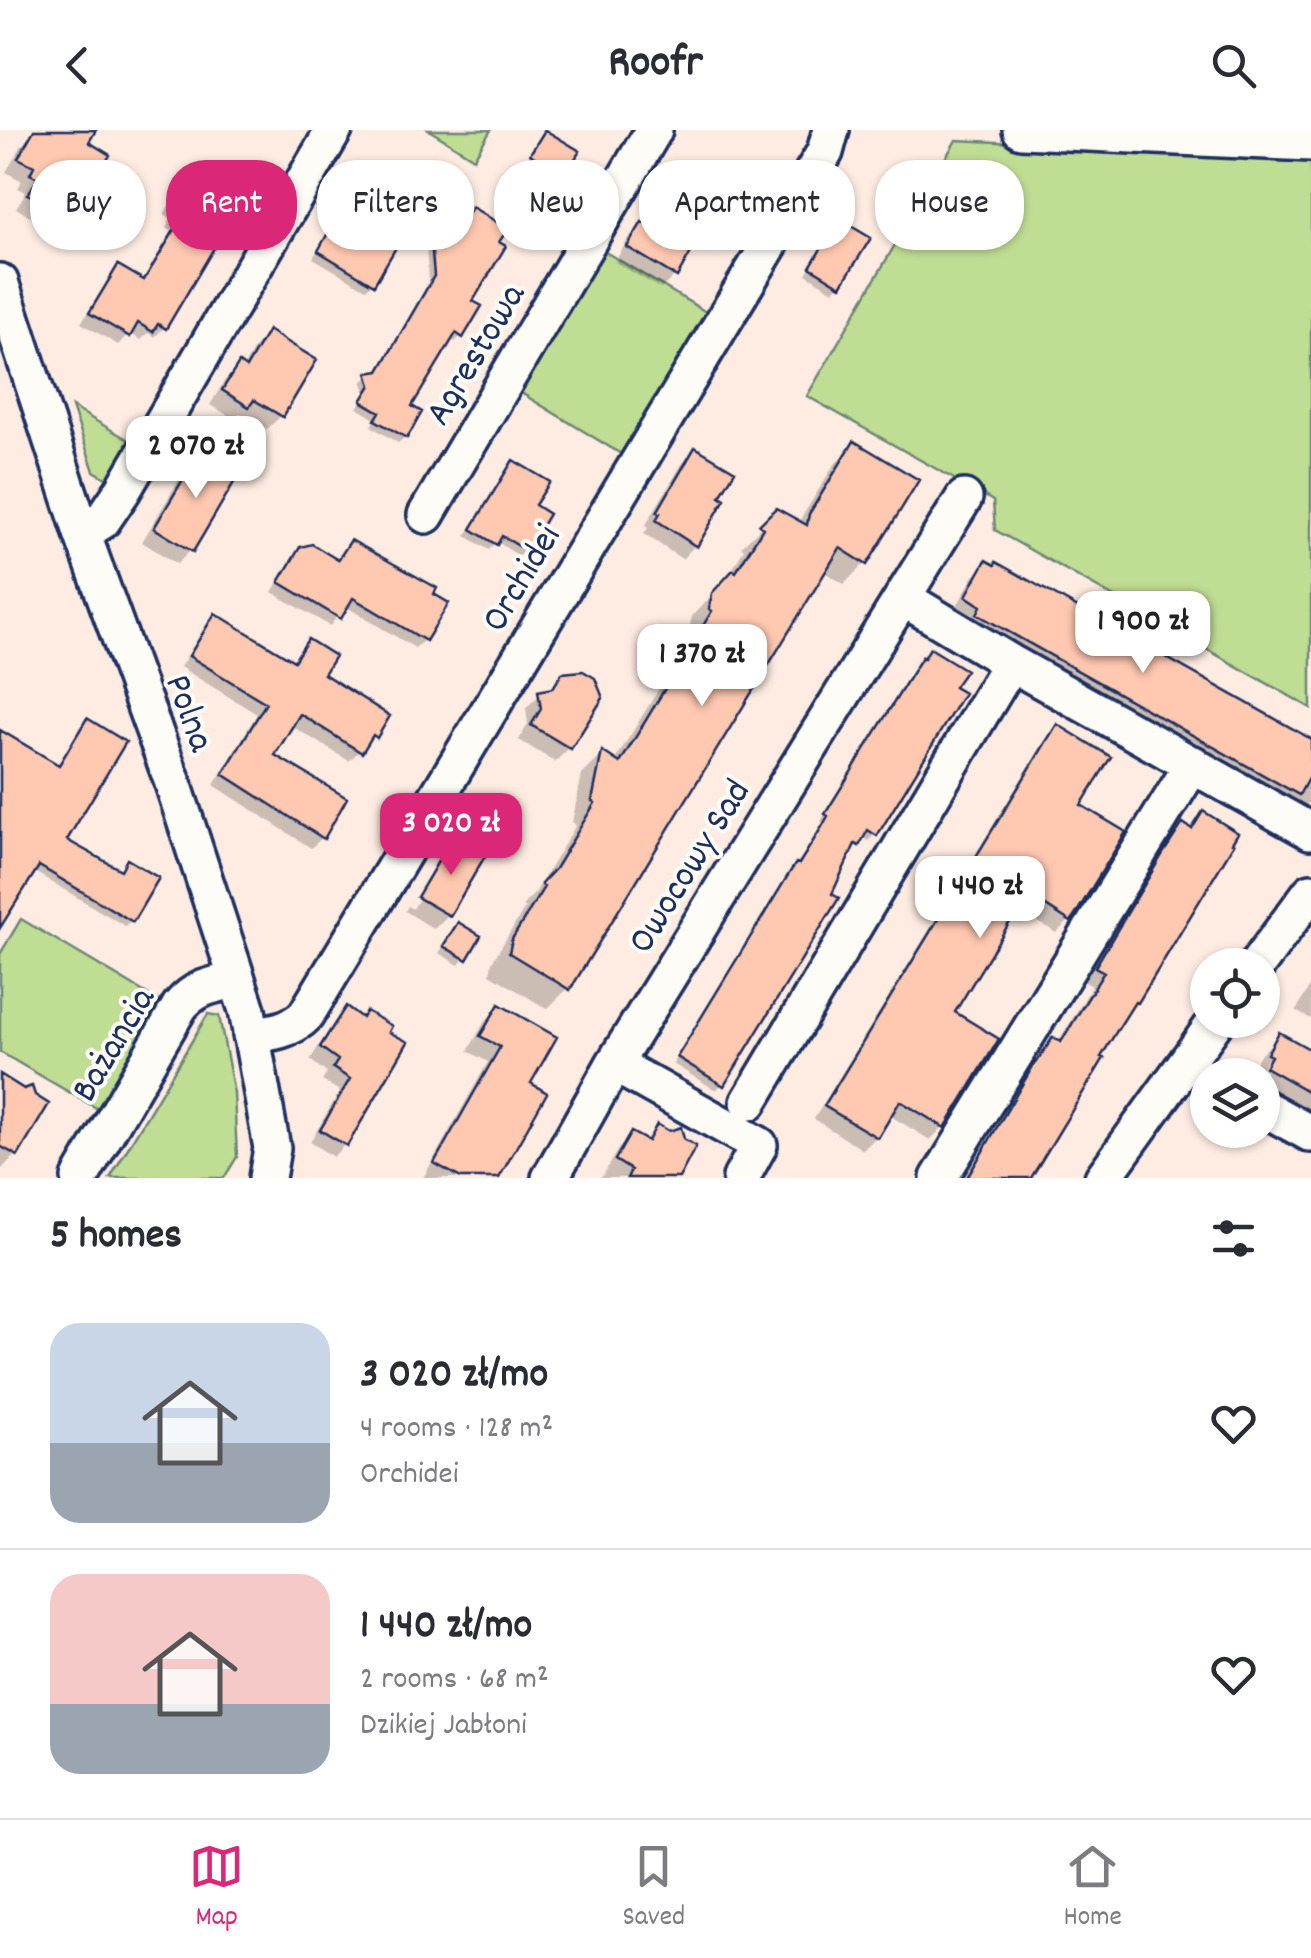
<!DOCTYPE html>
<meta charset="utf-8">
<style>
:root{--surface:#fff;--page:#f2f2f3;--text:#2b2b33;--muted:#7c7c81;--line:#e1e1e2;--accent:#db2777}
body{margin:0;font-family:Dekko,sans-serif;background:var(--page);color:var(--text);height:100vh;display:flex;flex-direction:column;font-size:38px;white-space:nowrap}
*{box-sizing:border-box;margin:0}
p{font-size:32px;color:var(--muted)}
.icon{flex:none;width:55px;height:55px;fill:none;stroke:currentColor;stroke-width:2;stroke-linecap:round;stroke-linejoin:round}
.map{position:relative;height:1048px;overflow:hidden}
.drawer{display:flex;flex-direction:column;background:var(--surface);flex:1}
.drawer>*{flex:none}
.guide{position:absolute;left:30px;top:30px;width:1252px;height:90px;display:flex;gap:20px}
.fabs{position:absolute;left:1190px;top:818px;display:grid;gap:20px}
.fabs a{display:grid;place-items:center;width:90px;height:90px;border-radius:50%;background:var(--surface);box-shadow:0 2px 8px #0004;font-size:50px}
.price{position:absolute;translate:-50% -85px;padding:0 22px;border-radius:20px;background:#fff;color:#222;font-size:32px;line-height:65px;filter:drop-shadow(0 2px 5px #0008)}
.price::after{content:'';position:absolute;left:50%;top:60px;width:30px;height:22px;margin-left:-15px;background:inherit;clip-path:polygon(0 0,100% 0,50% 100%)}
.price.active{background:var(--accent);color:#fff}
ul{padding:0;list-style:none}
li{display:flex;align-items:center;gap:30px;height:250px;padding:0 50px}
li+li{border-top:2px solid var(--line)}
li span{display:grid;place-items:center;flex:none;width:280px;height:200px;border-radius:30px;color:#555}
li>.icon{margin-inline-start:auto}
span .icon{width:120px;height:120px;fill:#fffc;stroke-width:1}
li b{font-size:42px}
h2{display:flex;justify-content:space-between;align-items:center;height:120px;padding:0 50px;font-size:42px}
.pill{padding:0 35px;border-radius:40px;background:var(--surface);box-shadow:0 2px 8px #0004;font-size:35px;line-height:90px}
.pill.active{background:var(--accent);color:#fff}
header{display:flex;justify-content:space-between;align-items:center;height:130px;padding:0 50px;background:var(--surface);font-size:45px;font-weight:800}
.tabs{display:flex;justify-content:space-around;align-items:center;height:140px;border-top:2px solid var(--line);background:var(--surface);font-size:28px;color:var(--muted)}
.tabs a{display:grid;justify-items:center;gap:5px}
.tabs .active{color:var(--accent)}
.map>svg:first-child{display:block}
.green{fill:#c0dd94;stroke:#6e8679;stroke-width:2.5}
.shadow{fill:#0003}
.building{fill:#ffc8b1;stroke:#1b2f5e;stroke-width:2.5}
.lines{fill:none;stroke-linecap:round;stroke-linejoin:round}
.minor-casing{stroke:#1b2f5e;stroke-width:42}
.minor{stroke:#fdfcf7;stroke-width:35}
.labels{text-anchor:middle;stroke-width:8;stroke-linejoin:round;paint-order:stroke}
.street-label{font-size:38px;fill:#1b2f5e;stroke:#fdfcf7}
</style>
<header><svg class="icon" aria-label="back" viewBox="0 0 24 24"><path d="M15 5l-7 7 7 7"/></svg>Roofr<svg class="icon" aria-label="search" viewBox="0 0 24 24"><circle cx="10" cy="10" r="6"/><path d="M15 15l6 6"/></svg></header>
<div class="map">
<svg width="1311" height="1048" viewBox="0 0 1311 1048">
<rect width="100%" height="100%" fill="#feece2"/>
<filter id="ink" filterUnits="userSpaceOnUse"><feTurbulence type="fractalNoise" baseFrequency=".01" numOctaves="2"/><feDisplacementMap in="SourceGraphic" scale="20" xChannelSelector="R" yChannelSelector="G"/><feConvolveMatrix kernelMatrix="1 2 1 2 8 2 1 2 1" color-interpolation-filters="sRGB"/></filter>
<g filter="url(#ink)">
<path class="green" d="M429,0H491L474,28Z
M956,10L1311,27V578L995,400L993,371L807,266Z
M602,120L711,185L626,327L513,258Z
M72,277L132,312L111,351L94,341Z
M21,789L169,877L105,983L0,922V824Z
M208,884L219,886L234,963L237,1027L224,1048H110Z"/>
<path class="shadow" d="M86,0L77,77L63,91L46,80L35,90L16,78L26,62L18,58L22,51L6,42L22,15L36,1Z
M540,9L561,45L555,68L549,74L521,56L533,36L526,31Z
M363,45L379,82L372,153L366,159L313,128L356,51Z
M220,46L164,197L155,207L148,203L141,210L129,203L118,215L81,193L109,148L119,138L142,151L172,101L166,98L171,88L164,84L180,57L190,47L208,59Z
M697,55L706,102L692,116L675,145L661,159L615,132L628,109L642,95L648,99L659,79L673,65L682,70Z
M467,87L461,206L455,212L450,209L408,277L405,307L398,313L371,296L375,289L357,278L366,263L362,252L369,246L377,244L429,154L426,119L431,113L441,119L448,108L454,102L456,103Z
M833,98L839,155L833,161L806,144Z
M269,203L281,286L267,299L240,283L234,289L210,275L225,250L239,236L242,239L255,217Z
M854,314L865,433L844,454L823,441L568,858L547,879L490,844L492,832L525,778L522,776L535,763L576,695L572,692L582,645L602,625L614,632L693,503L689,500L692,486L725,452L744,419L741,417L777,381L798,393L834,335Z
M695,320V415L682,429L644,404L648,398L645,396L682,334Z
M200,324L191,420L177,434L142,412L186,338Z
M513,333L532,376L525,419L519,426L496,411L489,420L466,406L507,339Z
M351,413L424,510L415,518L345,476L330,496L272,462L292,429L301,420L336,432Z
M987,433L1311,612V671L1304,677L1291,669L1283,677L954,481L973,447Z
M215,486L292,533L308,512L321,545L375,606L349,631L290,595L271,626L343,669L322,708L311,718L214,655L257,584L180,537L205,497Z
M922,530L951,557L875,704L868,711L862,706L850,721L722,954L716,960L673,934L784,751L818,704L823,693L821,691L916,536Z
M563,545L569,618L555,632L519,610L528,594L526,578L540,564L548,562Z
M87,591L64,711L119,742L128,732L131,790L125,796L33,741L0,796V604L58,637L81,597Z
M1058,598L1078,676L1069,791L1056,803L1016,778L952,883L996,910L943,997L930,1010L889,985L876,1007L863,1020L814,989L1045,610Z
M1203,684L1128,879L1098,928L1100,929L1028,1048H963L971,1036L969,1035L1039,924L1053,910L1058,913L1092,856L1083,851L1094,832L1169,710L1183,697L1188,699Z
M481,727L448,785L434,799L405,781L431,739L408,776L413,779L442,730Z
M458,795L478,807L459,835L439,823Z
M1311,854V889L1296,881Z
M499,877L527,954L544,964L497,1048H423L488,932L468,921L485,891Z
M346,880L386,902L345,1014L333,1027L310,1012L340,961L322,951L327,943L310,930L334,892Z
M1280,905L1311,923V995L1262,968V948L1273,929H1267L1258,945H1248L1259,926Z
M0,957L16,1024L0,1041Z
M658,997L693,1017L676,1048H601L618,1019L632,1005L643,1011Z"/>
<path class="building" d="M34,0H96L89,12L110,25L79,79L58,65L51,78L28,64L38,48L30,44L34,36L18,28Z
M545,0L580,21L565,45L570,48L557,70L525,49L537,29L530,24Z
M362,42L394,61L383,81L408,97L374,155L318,121Z
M220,43L243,56L234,71L240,74L166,199L158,194L153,202L138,193L130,207L89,183L118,135L144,150L180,91L174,87L179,78L172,73L189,44L211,57Z
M709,50L719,55L722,68L712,86L713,93L708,103L701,105L677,147L627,117L642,92L653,99L672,62L686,69L696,53Z
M472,77L508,99L499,112L506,116L473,171L482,176L463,208L456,203L412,276L422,282L407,308L375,290L380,282L361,271L371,255L367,243L379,241L434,146L431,110L443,117L454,99L458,101Z
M839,89L871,108L841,156L810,137Z
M268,200L317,230L283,287L254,270L249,277L222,260L239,233L246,238Z
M854,311L919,350L867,435L840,418L570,860L509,823L512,809L544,757L541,754L555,739L595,673L592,671L602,621L620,633L712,481L709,479L712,463L733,440L736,442L763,398L759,395L776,378L807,395L809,384Z
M695,317L735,341L720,366L725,369L697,417L656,390L660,383L657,382Z
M200,321L239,344L193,422L154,398Z
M513,330L550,352L535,375L549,384L527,421L502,406L497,415L471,399Z
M351,410L437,458L434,464L449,473L426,511L353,468L341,489L279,452L300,417L312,414L338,430Z
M986,430L995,435L996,432L1030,451L1311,609V643L1299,665L977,484L981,476L966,466Z
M215,483L294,531L308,509L335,526L324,544L390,586L377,608L373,605L362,623L300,584L275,625L347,668L324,709L223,644L266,573L189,526Z
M930,518L966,540L954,557L964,563L877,706L868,700L859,716L855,714L832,764L839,768L724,956L677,927L790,742L796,733L799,734L823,695L828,686L825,684L922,527L924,528Z
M583,541L595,548L603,568L571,619L531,595L541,579L538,561L553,558L562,543Z
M87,588L126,612L67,710L121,740L127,729L159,748L133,792L39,736L0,798V600L59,635Z
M1057,594L1111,627L1081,675L1126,702L1071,792L1027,764L955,882L999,909L945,998L900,971L878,1008L824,976Z
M1203,681L1238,703L1232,713L1234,714L1138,873L1135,872L1118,899L1101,927L1104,928L1031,1048H967L1036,931L1037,932L1053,907L1061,912L1104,842L1095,837L1162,725L1183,693L1192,699Z
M459,714L485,726L450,786L417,767L443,723Z
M458,792L481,806L467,830L443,816Z
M499,874L557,907L531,953L547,963L499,1048H461L434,1033L500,917L480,906Z
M346,876L362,888L366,881L392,896L389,902L408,912L347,1016L320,1000L350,949L333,938L338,930L320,917Z
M1279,902L1311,920V963L1265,937L1271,926L1267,924Z
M0,944L24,959L32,956L35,965L49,974L18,1026L0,1016Z
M657,994L669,1001L681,997L684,1009L696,1016L679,1048H627L631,1040L615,1030L631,1002L648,1011Z"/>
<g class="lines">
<defs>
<path id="minor" d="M1021,0L1311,13
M0,152L82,403L172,650L247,880L272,1018L267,1048
M426,385L654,0
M82,403L102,391L123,360L334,0
M903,468L1011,533L1310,701
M1257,835L1311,762
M251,905C271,903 292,900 306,885L825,22L831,0
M614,934L759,1015L741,1048
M749,972L1011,533
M1262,977L1311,1004
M80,1048L180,876C196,857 213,855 237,850
M550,1048L614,934L964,368
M939,1048L1193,634
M1103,1048L1217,890"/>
</defs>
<use href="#minor" class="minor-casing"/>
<use href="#minor" class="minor"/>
</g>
</g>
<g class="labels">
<g class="street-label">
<text transform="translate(473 223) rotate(-59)" y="13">Agrestowa</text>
<text transform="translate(519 447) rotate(-59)" y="13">Orchidei</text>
<text transform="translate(192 582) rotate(70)" y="13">Polna</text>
<text transform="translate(687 735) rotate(-58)" y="13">Owocowy Sad</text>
<text transform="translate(111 913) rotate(-59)" y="13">Bażancia</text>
</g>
</g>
</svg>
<div class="fabs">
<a><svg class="icon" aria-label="locate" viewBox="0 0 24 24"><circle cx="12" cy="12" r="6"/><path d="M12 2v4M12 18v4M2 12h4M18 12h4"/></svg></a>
<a><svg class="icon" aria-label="layers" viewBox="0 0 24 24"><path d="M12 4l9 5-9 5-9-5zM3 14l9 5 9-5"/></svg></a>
</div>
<b class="price" style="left:196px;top:371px">2 070 zł</b>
<b class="price" style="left:1143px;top:546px">1 900 zł</b>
<b class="price" style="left:702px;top:579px">1 370 zł</b>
<b class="price active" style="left:451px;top:748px">3 020 zł</b>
<b class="price" style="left:980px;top:811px">1 440 zł</b>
<div class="guide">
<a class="pill">Buy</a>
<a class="pill active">Rent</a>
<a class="pill">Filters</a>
<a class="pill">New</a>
<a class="pill">Apartment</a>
<a class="pill">House</a>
</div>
</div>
<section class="drawer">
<h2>5 homes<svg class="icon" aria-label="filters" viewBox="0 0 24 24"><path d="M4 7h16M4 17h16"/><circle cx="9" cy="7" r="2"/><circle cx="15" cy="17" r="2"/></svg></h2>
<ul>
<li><span style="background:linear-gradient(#c9d6e8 60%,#9aa5b1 0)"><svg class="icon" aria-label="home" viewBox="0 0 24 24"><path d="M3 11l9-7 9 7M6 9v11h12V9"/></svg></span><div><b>3 020 zł/mo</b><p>4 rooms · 128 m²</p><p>Orchidei</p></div><svg class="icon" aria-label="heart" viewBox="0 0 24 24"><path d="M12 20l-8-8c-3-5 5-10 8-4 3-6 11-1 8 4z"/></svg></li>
<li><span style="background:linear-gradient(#f6c9c9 65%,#9aa5b1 0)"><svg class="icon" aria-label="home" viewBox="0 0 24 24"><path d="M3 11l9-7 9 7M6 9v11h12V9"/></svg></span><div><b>1 440 zł/mo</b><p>2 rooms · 68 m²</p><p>Dzikiej Jabłoni</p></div><svg class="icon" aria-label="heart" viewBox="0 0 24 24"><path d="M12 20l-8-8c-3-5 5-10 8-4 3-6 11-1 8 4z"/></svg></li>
</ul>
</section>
<nav class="tabs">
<a class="active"><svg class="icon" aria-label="map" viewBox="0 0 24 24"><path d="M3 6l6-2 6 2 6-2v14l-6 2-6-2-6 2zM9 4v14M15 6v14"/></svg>Map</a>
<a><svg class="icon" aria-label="saved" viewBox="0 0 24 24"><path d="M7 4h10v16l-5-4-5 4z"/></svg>Saved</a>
<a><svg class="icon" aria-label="home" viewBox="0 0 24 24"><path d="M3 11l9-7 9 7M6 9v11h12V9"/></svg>Home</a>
</nav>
